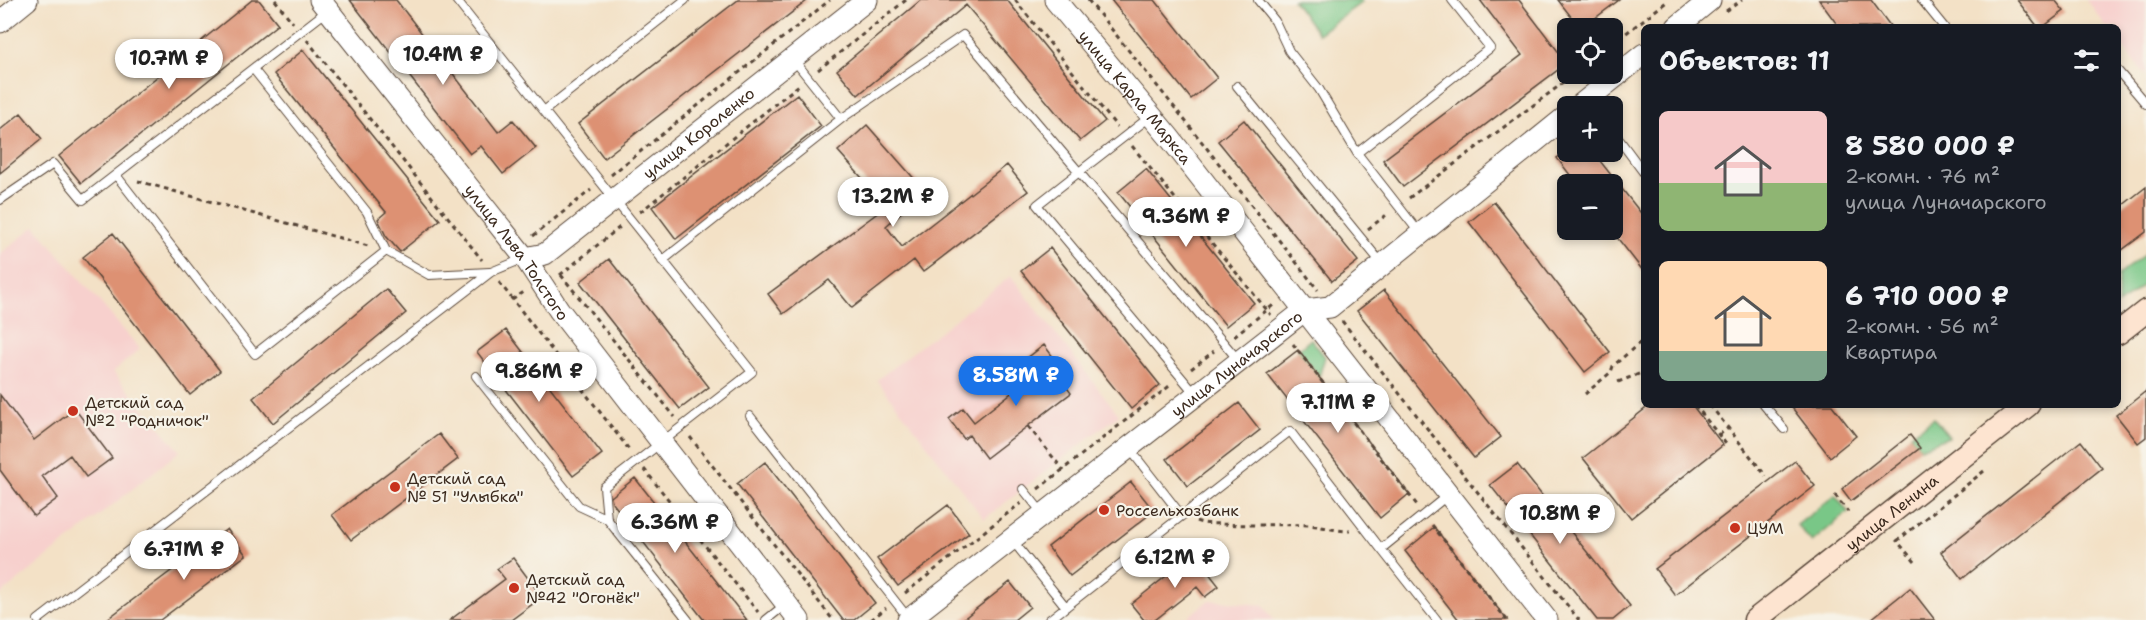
<!DOCTYPE html>
<html lang="ru">
<meta charset="utf-8">
<style>
:root{--surface:#171b24;--page:#20242c;--text:#f1f3f6;--muted:#9ea1a6;--accent:#1a73e8}
body{margin:0;font-family:"Shantell Sans",sans-serif;background:var(--page);color:var(--text);height:100vh;display:flex;flex-direction:column;font-size:22px;white-space:nowrap}
*{box-sizing:border-box;margin:0}
p{font-size:20px;color:var(--muted)}
.icon{flex:none;width:33px;height:33px;fill:none;stroke:currentColor;stroke-width:2;stroke-linecap:round;stroke-linejoin:round}
.map{position:relative;flex:1;overflow:hidden}
.details{position:absolute;left:1641px;top:24px;width:480px;height:384px;display:flex;flex-direction:column;background:var(--surface);border-radius:9px;box-shadow:0 3px 9px #0003}
.details>*{flex:none}
.tools{position:absolute;left:1557px;top:18px;display:grid;gap:12px}
.tools a{display:grid;place-items:center;width:66px;height:66px;border-radius:9px;background:var(--surface);box-shadow:0 3px 9px #0003;font-size:30px}
.price{position:absolute;translate:-50% -51px;padding:0 14px;border-radius:21px;background:#fff;color:#222;font-size:20px;line-height:39px;filter:drop-shadow(0 2px 3px #0008)}
.price::after{content:'';position:absolute;left:50%;top:36px;width:18px;height:14px;margin-left:-9px;background:inherit;clip-path:polygon(0 0,100% 0,50% 100%)}
.price.active{background:var(--accent);color:#fff}
ul{padding:0;list-style:none}
li{display:flex;align-items:center;gap:18px;height:150px;padding:0 18px}
li span{display:grid;place-items:center;flex:none;width:168px;height:120px;border-radius:9px;color:#555}
li>.icon{margin-inline-start:auto}
span .icon{width:72px;height:72px;fill:#fffc;stroke-width:1}
li b{font-size:26px}
h2{display:flex;justify-content:space-between;align-items:center;height:72px;padding:0 18px;font-size:26px}
.map>svg:first-child{display:block}
.built{fill:#f7d0cd}
.green{fill:#79c787;stroke:#5a7852;stroke-width:1.5}
.building{fill:#dd9173}
.lines{fill:none;stroke-linecap:round;stroke-linejoin:round}
.service-casing{stroke:#574537;stroke-width:10}
.tertiary-casing{stroke:#574537;stroke-width:23}
.secondary-casing{stroke:#574537;stroke-width:25}
.path{stroke:#574537;stroke-width:3;stroke-dasharray:4.5 4.5;stroke-linecap:butt}
.service{stroke:#fff;stroke-width:8}
.tertiary{stroke:#fff;stroke-width:21}
.secondary{stroke:#fde4d0;stroke-width:22}
.poi-dot{fill:#c8321e;stroke:#f7f3e8;stroke-width:2}
.labels{text-anchor:middle;stroke-width:4.5;stroke-linejoin:round;paint-order:stroke}
.street-label{font-size:16px;fill:#3b2a1e;stroke:#f7f3e8}
.poi-label{font-size:16px;fill:#3b2a1e;stroke:#f7f3e8;text-anchor:start}
</style>
<div class="map">
<svg width="2146" height="620" viewBox="0 0 2146 620">
<rect width="100%" height="100%" fill="#f7f3e8"/>
<filter id="ink" filterUnits="userSpaceOnUse"><feTurbulence type="fractalNoise" baseFrequency=".0167" numOctaves="2"/><feDisplacementMap in="SourceGraphic" scale="12" xChannelSelector="R" yChannelSelector="G"/><feConvolveMatrix kernelMatrix="1 2 1 2 8 2 1 2 1" color-interpolation-filters="sRGB"/></filter>
<filter id="wash" filterUnits="userSpaceOnUse"><feTurbulence type="fractalNoise" baseFrequency=".008" numOctaves="4" result="noise"/><feDisplacementMap in="SourceGraphic" scale="24" xChannelSelector="R" yChannelSelector="G"/><feGaussianBlur stdDeviation="1.35" result="paint"/><feColorMatrix in="noise" values="0 0 0 0 0 0 0 0 0 0 0 0 0 0 0 0 0 1.4 0 .05"/><feComposite in="paint" operator="in"/></filter>
<g filter="url(#wash)">
<rect width="100%" height="100%" fill="#f3e1c6"/>
<path class="built" d="M2086,0H2146V76L2118,41V27H2107Z
M35,226L140,349L113,372L180,451L0,595V254Z
M1011,276L1119,415L984,519L877,380Z
M1209,600L1263,605L1274,620H1184Z"/>
<path class="green" d="M1293,0H1361L1362,2L1318,34Z
M2146,253V283L2118,305V275Z
M1311,339L1325,357L1319,377L1298,350Z
M1934,418L1949,437L1920,448L1910,435Z
M1835,495L1848,512L1812,542L1797,525Z"/>
<g id="blocks">
<path class="building" d="M252,0H259L278,24L81,183L59,156Z
M350,0H396L498,132L513,120L536,148L503,174L481,146L470,154Z
M738,0H808L604,158L578,124Z
M921,0H1007L1105,121L1080,141L966,5L858,95L837,70Z
M1111,0H1155L1217,78L1191,99Z
M1480,0H1519L1567,63L1403,187L1383,160L1522,55Z
M1558,0H1619L1582,28H1580Z
M1819,0H1871L1891,27H1839Z
M2017,0H2055L2064,11L2043,27H2038Z
M303,50L440,220L400,252L386,236L378,219L386,212L274,74Z
M797,94L821,126L676,239L652,207Z
M21,113L42,139L0,173V130Z
M1244,120L1358,261L1332,281L1218,141Z
M867,125L925,191L886,226L902,247L1007,165L1028,191L923,272L914,260L852,308L829,280L783,314L768,294L887,206L838,151Z
M1566,152H1593L1644,217V272L1612,231V184H1577L1557,158Z
M1146,169L1254,303L1226,326L1118,192Z
M2146,187V232L2118,253V209Z
M1494,202L1610,352L1585,372L1469,222Z
M113,233L220,371L190,395L83,257Z
M1050,248L1160,385L1131,409L1021,271Z
M609,259L709,387L680,409L580,282Z
M386,289L406,313L273,423L253,398Z
M1384,290L1501,437L1474,458L1357,311Z
M506,330L602,454L573,476L477,352Z
M1044,345L1057,362L1051,366L1071,393L986,458L969,435L964,439L949,419L963,408L974,422L1037,373L1026,359Z
M1298,350L1409,494L1380,518L1267,374Z
M2146,391V437L2138,443L2116,415Z
M0,395L34,440L75,409L112,458L86,477L70,455L42,476L58,498L34,516L0,470Z
M1239,403L1260,430L1188,486L1167,459Z
M1650,405H1692L1723,445L1631,518L1583,458Z
M1790,405H1832L1856,436L1830,457Z
M439,434L458,459L351,540L332,515Z
M1910,435L1920,448L1851,501L1842,489Z
M2081,441L2102,468L1962,579L1941,552Z
M1795,461L1815,486L1675,595L1655,569Z
M765,462L875,603L854,620H843L737,484Z
M1517,464L1630,606L1613,620H1597L1490,485Z
M635,478L747,620H704L612,502L611,497Z
M1131,482L1154,511L1070,576L1048,547Z
M948,505L969,533L898,586L877,559Z
M1434,527L1507,620H1459L1405,551Z
M227,529L246,555L160,620H106Z
M1194,554L1219,586L1205,597L1197,587L1155,620H1144L1131,604Z
M513,558L542,597L511,620H450L505,579L497,569Z
M1010,582L1030,607L1014,620H962Z
M1910,588L1935,620H1870Z"/>
</g>
</g>
<g filter="url(#ink)">
<use href="#blocks" fill-opacity="0" stroke="#574537" stroke-width="1.5"/>
<g class="lines">
<defs>
<path id="service" d="M456,0L544,111
M1258,0L1275,21L1289,51L1319,89L1357,153L1421,235
M1922,0L1944,27
M794,60L841,119L963,35L1079,172L1151,116
M254,70L367,212L386,251
M2118,71L2146,104
M1237,86L1383,265
M1612,130L1644,173
M1357,153L1490,48L1452,0
M116,175L255,354L386,251L429,275L490,272
M0,200L53,164L83,200L327,11
M662,261L841,119
M476,376L579,506L607,519L688,620
M1196,395L1037,205L1079,172L1239,361
M1764,405L1784,429
M750,416L909,619
M1129,448L1182,516
M1023,489L1043,514
M607,519L604,487L752,372L544,111L685,0
M1012,540L1066,607
M1381,549L1437,620
M38,620L491,272L525,258
M766,620L786,604
M1049,620L1290,431L1381,549L1448,495"/>
<g id="tertiary">
<path id="s1" d="M320,0L525,258L559,310L799,620"/>
<path id="s2" d="M1055,0L1169,137L1547,620"/>
<path d="M0,22L27,0"/>
<path d="M1677,27L1710,0"/>
<path d="M1579,106L1644,54"/>
<path id="s3" d="M525,258L545,254L867,0"/>
<path id="s4" d="M908,620L1305,310L1330,307L1568,115"/>
</g>
<g id="secondary">
<path d="M2118,333L2146,311"/>
<path id="s5" d="M1755,620L2028,405"/>
</g>
</defs>
<use href="#service" class="service-casing"/>
<use href="#tertiary" class="tertiary-casing"/>
<use href="#secondary" class="secondary-casing"/>
<path class="path" d="M275,0L293,23
M1015,0L1117,127
M1088,0L1187,123L1318,290
M1726,11L1742,0
M307,40L482,260
M1612,44L1669,0
M818,70L906,0
M1132,146L1271,315
M611,175L830,0
M138,181L368,246
M1409,198L1575,74
M640,212L799,85
M1368,229L1389,213
M533,236L591,190
M560,275L620,227
M561,275L675,417
M499,282L631,452
M512,300L524,292
M1342,321L1579,620
M1234,336L1276,303
M1293,344L1417,505
M1191,369L1214,351
M1618,382L1644,372
M1585,394L1611,372L1613,366L1644,339
M1695,405L1726,444
M1710,405L1766,476
M1028,426L1064,471
M1719,435L1728,428
M690,437L833,620
M644,469L758,612
M1038,489L1172,384
M1835,495L1848,512
M1196,521C1206,525 1213,523 1223,524C1252,526 1279,524 1308,525C1322,526 1335,531 1350,531
M1432,525L1507,620
M1915,562L1897,541L1984,471
M905,593L1021,503
M871,620L886,608"/>
<use href="#service" class="service"/>
<use href="#tertiary" class="tertiary"/>
<use href="#secondary" class="secondary"/>
</g>
</g>
<g class="poi-dot">
<circle cx="73" cy="411" r="6"/>
<circle cx="395" cy="487" r="6"/>
<circle cx="1104" cy="510" r="6"/>
<circle cx="1735" cy="528" r="6"/>
<circle cx="514" cy="588" r="6"/>
</g>
<g class="labels">
<g class="street-label">
<text dy="6" stroke="none"><textPath href="#s2" startOffset="126">улица Карла Маркса</textPath></text>
<text dy="6" stroke="none"><textPath href="#s3" startOffset="216">улица Короленко</textPath></text>
<text dy="6" stroke="none"><textPath href="#s1" startOffset="320">улица Льва Толстого</textPath></text>
<text dy="6" stroke="none"><textPath href="#s4" startOffset="417">улица Луначарского</textPath></text>
<text dy="6" stroke="none"><textPath href="#s5" startOffset="174">улица Ленина</textPath></text>
</g>
<g class="poi-label">
<text x="85" y="408">Детский сад<tspan x="85" dy="18">№2 "Родничок"</tspan></text>
<text x="407" y="484">Детский сад<tspan x="407" dy="18">№ 51 "Улыбка"</tspan></text>
<text x="1116" y="516">Россельхозбанк</text>
<text x="1747" y="534">ЦУМ</text>
<text x="526" y="585">Детский сад<tspan x="526" dy="18">№42 "Огонёк"</tspan></text>
</g>
</g>
</svg>
<div class="tools">
<a><svg class="icon" aria-label="locate" viewBox="0 0 24 24"><circle cx="12" cy="12" r="6"/><path d="M12 2v4M12 18v4M2 12h4M18 12h4"/></svg></a>
<a>+</a>
<a>−</a>
</div>
<b class="price" style="left:443px;top:86px">10.4M ₽</b>
<b class="price" style="left:169px;top:90px">10.7M ₽</b>
<b class="price" style="left:893px;top:228px">13.2M ₽</b>
<b class="price" style="left:1186px;top:248px">9.36M ₽</b>
<b class="price" style="left:539px;top:403px">9.86M ₽</b>
<b class="price active" style="left:1016px;top:407px">8.58M ₽</b>
<b class="price" style="left:1338px;top:434px">7.11M ₽</b>
<b class="price" style="left:1560px;top:545px">10.8M ₽</b>
<b class="price" style="left:675px;top:554px">6.36M ₽</b>
<b class="price" style="left:184px;top:581px">6.71M ₽</b>
<b class="price" style="left:1175px;top:589px">6.12M ₽</b>
<section class="details">
<h2>Объектов: 11<svg class="icon" aria-label="filters" viewBox="0 0 24 24"><path d="M4 7h16M4 17h16"/><circle cx="9" cy="7" r="2"/><circle cx="15" cy="17" r="2"/></svg></h2>
<ul>
<li><span style="background:linear-gradient(#f6c9c9 60%,#8fb573 0)"><svg class="icon" aria-label="home" viewBox="0 0 24 24"><path d="M3 11l9-7 9 7M6 9v11h12V9"/></svg></span><div><b>8 580 000 ₽</b><p>2-комн. · 76 m²</p><p>улица Луначарского</p></div></li>
<li><span style="background:linear-gradient(#ffd9b3 75%,#7fa58c 0)"><svg class="icon" aria-label="home" viewBox="0 0 24 24"><path d="M3 11l9-7 9 7M6 9v11h12V9"/></svg></span><div><b>6 710 000 ₽</b><p>2-комн. · 56 m²</p><p>Квартира</p></div></li>
</ul>
</section>
</div>
